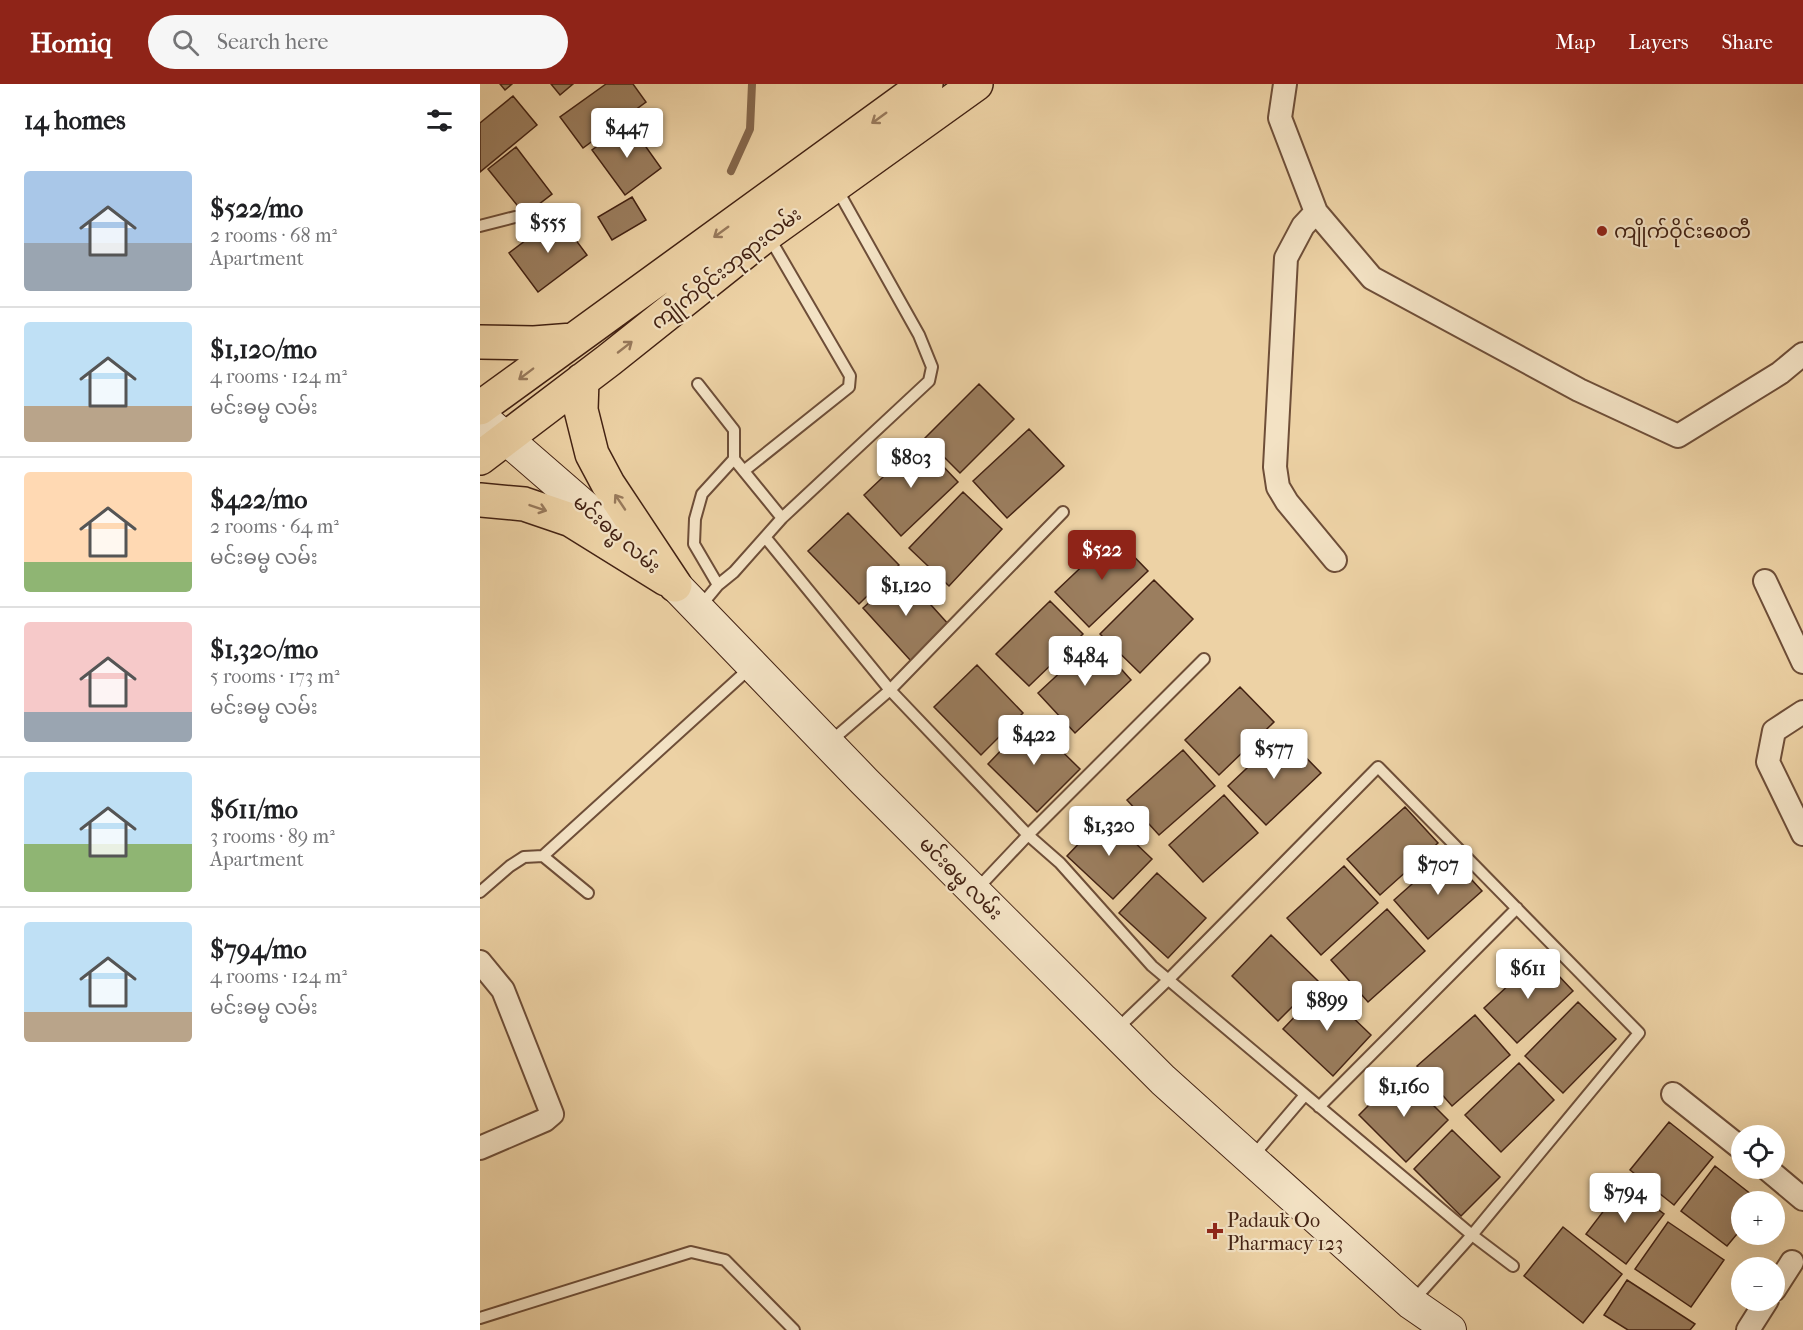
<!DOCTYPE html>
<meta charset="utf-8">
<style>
:root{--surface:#fff;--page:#f6f6f6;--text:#202124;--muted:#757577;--line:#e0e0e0;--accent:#8f2418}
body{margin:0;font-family:"IM FELL French Canon","Noto Sans Myanmar",serif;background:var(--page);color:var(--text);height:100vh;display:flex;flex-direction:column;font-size:22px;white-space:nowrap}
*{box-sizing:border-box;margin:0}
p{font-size:20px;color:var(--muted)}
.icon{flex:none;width:33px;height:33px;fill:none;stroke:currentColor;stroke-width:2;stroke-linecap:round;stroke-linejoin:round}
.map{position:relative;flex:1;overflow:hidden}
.side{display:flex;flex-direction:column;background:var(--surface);width:480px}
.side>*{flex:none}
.buttons{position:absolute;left:1251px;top:1041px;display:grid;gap:12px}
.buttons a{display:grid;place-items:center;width:54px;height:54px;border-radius:50%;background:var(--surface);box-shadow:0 6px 24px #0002;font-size:30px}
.price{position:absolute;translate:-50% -51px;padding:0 14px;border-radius:6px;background:#fff;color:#222;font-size:20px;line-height:39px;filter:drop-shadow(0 2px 3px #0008)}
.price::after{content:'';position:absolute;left:50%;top:36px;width:18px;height:14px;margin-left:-9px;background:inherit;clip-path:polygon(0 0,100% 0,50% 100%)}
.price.on{background:var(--accent);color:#fff}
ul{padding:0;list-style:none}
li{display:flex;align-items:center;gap:18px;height:150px;padding:0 24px}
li+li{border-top:2px solid var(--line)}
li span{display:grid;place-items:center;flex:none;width:168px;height:120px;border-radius:6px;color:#555}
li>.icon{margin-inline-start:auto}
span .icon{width:72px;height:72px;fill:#fffc;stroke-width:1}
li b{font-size:26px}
h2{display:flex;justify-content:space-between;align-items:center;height:72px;padding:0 24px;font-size:26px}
header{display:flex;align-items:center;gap:36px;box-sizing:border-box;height:84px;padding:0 30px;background:var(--accent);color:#fff}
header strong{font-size:28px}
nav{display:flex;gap:33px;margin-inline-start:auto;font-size:21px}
.search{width:420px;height:54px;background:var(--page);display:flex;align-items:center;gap:15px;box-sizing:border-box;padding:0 21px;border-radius:33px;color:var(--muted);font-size:22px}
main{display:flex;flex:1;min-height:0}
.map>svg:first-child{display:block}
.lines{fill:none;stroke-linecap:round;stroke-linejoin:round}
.stream{stroke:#86684d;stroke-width:8}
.building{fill:#9b7e5f;stroke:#432213;stroke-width:1.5}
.service-casing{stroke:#6e4e38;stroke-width:14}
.minor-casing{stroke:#6e4e38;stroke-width:26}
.secondary-casing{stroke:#432213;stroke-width:34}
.primary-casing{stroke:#432213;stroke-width:36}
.service{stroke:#f3e2c4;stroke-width:10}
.minor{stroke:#f3e2c4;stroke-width:22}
.secondary{stroke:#f3e2c4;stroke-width:32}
.primary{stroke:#edd2a5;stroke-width:33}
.oneway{stroke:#987a5c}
.poi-dot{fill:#8f2418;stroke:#f3e2c4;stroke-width:2}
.labels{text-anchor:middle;stroke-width:4.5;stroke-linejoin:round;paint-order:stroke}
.poi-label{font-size:20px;fill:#432213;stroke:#f3e2c4;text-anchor:start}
.street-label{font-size:20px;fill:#432213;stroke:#f3e2c4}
</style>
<header>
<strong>Homiq</strong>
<div class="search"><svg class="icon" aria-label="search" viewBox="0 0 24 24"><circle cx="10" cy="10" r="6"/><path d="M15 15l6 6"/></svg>Search here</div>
<nav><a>Map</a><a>Layers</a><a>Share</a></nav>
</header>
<main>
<section class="side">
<h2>14 homes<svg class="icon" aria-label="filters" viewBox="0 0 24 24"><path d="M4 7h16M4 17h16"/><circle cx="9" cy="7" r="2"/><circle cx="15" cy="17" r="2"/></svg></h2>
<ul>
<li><span style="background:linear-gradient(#a9c7e8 60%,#9aa5b1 0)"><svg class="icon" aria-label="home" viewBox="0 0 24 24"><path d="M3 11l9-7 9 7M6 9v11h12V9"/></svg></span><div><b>$522/mo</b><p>2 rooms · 68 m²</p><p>Apartment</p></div></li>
<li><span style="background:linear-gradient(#bfe0f5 70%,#b9a48a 0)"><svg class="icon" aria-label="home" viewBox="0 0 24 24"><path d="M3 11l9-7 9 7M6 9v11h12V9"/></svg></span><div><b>$1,120/mo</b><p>4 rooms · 124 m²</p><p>မင်းဓမ္မ လမ်း</p></div></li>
<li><span style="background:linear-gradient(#ffd9b3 75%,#8fb573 0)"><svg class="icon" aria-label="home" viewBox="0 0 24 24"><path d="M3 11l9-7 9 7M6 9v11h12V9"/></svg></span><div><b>$422/mo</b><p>2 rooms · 64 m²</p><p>မင်းဓမ္မ လမ်း</p></div></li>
<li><span style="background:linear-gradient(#f6c9c9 75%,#9aa5b1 0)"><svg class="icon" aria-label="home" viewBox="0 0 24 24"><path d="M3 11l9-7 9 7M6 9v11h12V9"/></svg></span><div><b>$1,320/mo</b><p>5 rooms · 173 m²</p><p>မင်းဓမ္မ လမ်း</p></div></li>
<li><span style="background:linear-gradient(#bfe0f5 60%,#8fb573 0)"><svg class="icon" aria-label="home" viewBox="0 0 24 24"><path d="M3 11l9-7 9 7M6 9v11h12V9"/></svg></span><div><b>$611/mo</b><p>3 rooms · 89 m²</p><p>Apartment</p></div></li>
<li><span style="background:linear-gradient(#bfe0f5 75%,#b9a48a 0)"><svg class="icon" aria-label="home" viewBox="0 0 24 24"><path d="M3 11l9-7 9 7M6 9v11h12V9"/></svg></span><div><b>$794/mo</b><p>4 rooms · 124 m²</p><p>မင်းဓမ္မ လမ်း</p></div></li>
</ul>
</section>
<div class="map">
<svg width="1323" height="1246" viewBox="0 0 1323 1246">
<rect width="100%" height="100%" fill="#edd2a5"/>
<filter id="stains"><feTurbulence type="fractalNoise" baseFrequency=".00333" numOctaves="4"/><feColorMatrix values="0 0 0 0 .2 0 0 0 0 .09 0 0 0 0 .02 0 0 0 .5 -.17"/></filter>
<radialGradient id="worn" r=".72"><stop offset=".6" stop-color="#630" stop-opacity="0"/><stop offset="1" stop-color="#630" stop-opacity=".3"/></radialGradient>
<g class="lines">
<path class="stream" d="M251,87L270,45L272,0"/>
</g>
<path class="building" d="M20,0H32L25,6Z
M71,0H93L80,11Z
M126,0H153L166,18L103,64L80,33Z
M33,12L57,41L0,88V39Z
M149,39L181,84L145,111L112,66Z
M36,63L72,110L45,131L8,85Z
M152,113L166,136L132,156L118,133Z
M78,132L107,171L58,208L29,169Z
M499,300L534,335L480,389L445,354Z
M549,345L584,382L527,434L493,397Z
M440,358L478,398L421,452L384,411Z
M483,408L522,445L469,502L429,464Z
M368,429L419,481L379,520L328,467Z
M634,452L668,487L609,543L575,508Z
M422,489L470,542L431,577L383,524Z
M674,496L713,535L660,589L620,550Z
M570,517L603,550L549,602L516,570Z
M615,556L651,596L595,649L558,609Z
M497,581L543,629L501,671L454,623Z
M760,603L794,638L739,691L705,656Z
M550,636L600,685L557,728L508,680Z
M803,650L841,689L786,741L748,702Z
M703,666L735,702L679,751L647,716Z
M744,711L778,749L723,798L689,761Z
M925,723L958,759L900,811L867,775Z
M626,731L672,775L633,815L587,772Z
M967,769L1002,807L948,855L914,816Z
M864,782L898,819L841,871L807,834Z
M677,789L726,834L688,874L639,829Z
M907,825L945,867L888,918L851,876Z
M791,851L838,897L798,937L752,892Z
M1060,872L1093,907L1037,959L1004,924Z
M842,904L891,951L853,992L803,945Z
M1098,918L1136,955L1083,1009L1045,972Z
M995,931L1030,971L972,1022L937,982Z
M1039,979L1074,1016L1021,1068L985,1031Z
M921,989L968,1036L926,1078L879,1031Z
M1189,1038L1233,1073L1194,1121L1150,1086Z
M972,1046L1020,1093L981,1132L934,1085Z
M1235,1082L1281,1118H1262V1144L1247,1162L1201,1127Z
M1144,1100L1184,1130L1146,1180L1106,1150Z
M1188,1138L1244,1176L1211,1223L1155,1185Z
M1083,1143L1142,1190L1103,1239L1044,1192Z
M1147,1196L1215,1240L1210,1246H1148L1124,1231Z"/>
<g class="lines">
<defs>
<path id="service" d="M0,142L35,133
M218,300L254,346V375L302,434
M265,386L369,303L370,292L289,153
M285,453L410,606L548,751L580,779L672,882L992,1151L1033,1182
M238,501L214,460L215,435L222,410L254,375
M219,524L238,501L254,488L302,434L449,297L452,283L439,251L357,105
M351,657L410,606L583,428
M63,772L271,583
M497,805L548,751L724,575
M0,808L30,782L44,773L63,772L108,809
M637,945L688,896L898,683L1159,949L992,1151L932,1218
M839,1023L1037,824
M773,1072L825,1011
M0,1234L211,1168L245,1176L314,1246"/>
<path id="minor" d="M805,0L800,34L836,128L892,194L1099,306L1198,352L1300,289L1323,270
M836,128L823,142L806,174L795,383L798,403L807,418L855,476
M1285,497L1323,578
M1323,628L1294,647L1288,678L1323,750
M0,878L23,906L72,1030L65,1036L0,1064
M1193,1010L1262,1065
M1286,1084L1323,1115
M1294,1206L1312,1178
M1268,1246L1287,1216"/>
<path id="secondary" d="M0,332L195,501L384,697L683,996L931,1219L970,1246"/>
<path id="primary" d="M0,258L54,259L93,256
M102,296L101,326L112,370L128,400L195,501
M0,324L446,0
M0,374L129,276L287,150L496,0
M0,416L44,420L91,436L186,495"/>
</defs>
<use href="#service" class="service-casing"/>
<use href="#minor" class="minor-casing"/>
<use href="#secondary" class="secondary-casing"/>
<use href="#primary" class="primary-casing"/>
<use href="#service" class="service"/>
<use href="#minor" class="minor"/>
<use href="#secondary" class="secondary"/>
<use href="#primary" class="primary"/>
</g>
<defs><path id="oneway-shaft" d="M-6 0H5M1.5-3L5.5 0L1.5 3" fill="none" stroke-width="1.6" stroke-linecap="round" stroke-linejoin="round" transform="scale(1.5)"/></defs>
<g class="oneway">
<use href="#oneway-shaft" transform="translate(399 34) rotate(144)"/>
<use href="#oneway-shaft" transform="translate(241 148) rotate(144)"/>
<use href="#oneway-shaft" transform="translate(145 263) rotate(-38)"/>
<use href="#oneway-shaft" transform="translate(46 290) rotate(143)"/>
<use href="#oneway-shaft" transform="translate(140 418) rotate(-124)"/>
<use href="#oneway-shaft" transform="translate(58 424) rotate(19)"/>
</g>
<g class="poi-dot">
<circle cx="1122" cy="147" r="6"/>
<path d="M732 1138h6v6h6v6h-6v6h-6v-6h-6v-6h6z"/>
</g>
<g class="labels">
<g class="poi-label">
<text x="1134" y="154">ကျိုက်ဝိုင်းစေတီ</text>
<text x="747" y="1143">Padauk Oo<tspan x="747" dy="23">Pharmacy 123</tspan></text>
</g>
<g class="street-label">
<text transform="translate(246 184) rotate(-38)" y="7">ကျိုက်ဝိုင်းဘုရားလမ်း</text>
<text transform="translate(137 450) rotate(41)" y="7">မင်းဓမ္မ လမ်း</text>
<text transform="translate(481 794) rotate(45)" y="7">မင်းဓမ္မ လမ်း</text>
</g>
</g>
<rect width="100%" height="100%" filter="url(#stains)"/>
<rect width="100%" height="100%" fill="url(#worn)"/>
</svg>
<div class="buttons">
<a><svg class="icon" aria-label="locate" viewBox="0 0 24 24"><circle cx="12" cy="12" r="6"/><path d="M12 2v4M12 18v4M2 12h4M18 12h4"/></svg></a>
<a>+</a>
<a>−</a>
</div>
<b class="price" style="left:147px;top:75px">$447</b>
<b class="price" style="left:68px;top:170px">$555</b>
<b class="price" style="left:431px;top:405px">$803</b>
<b class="price on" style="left:622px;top:497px">$522</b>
<b class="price" style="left:426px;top:533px">$1,120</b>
<b class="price" style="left:605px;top:603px">$484</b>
<b class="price" style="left:554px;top:682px">$422</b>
<b class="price" style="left:794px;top:696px">$577</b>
<b class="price" style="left:629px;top:773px">$1,320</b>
<b class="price" style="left:958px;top:812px">$707</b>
<b class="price" style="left:1048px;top:916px">$611</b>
<b class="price" style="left:847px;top:948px">$899</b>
<b class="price" style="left:924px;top:1034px">$1,160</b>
<b class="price" style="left:1145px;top:1140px">$794</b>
</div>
</main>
